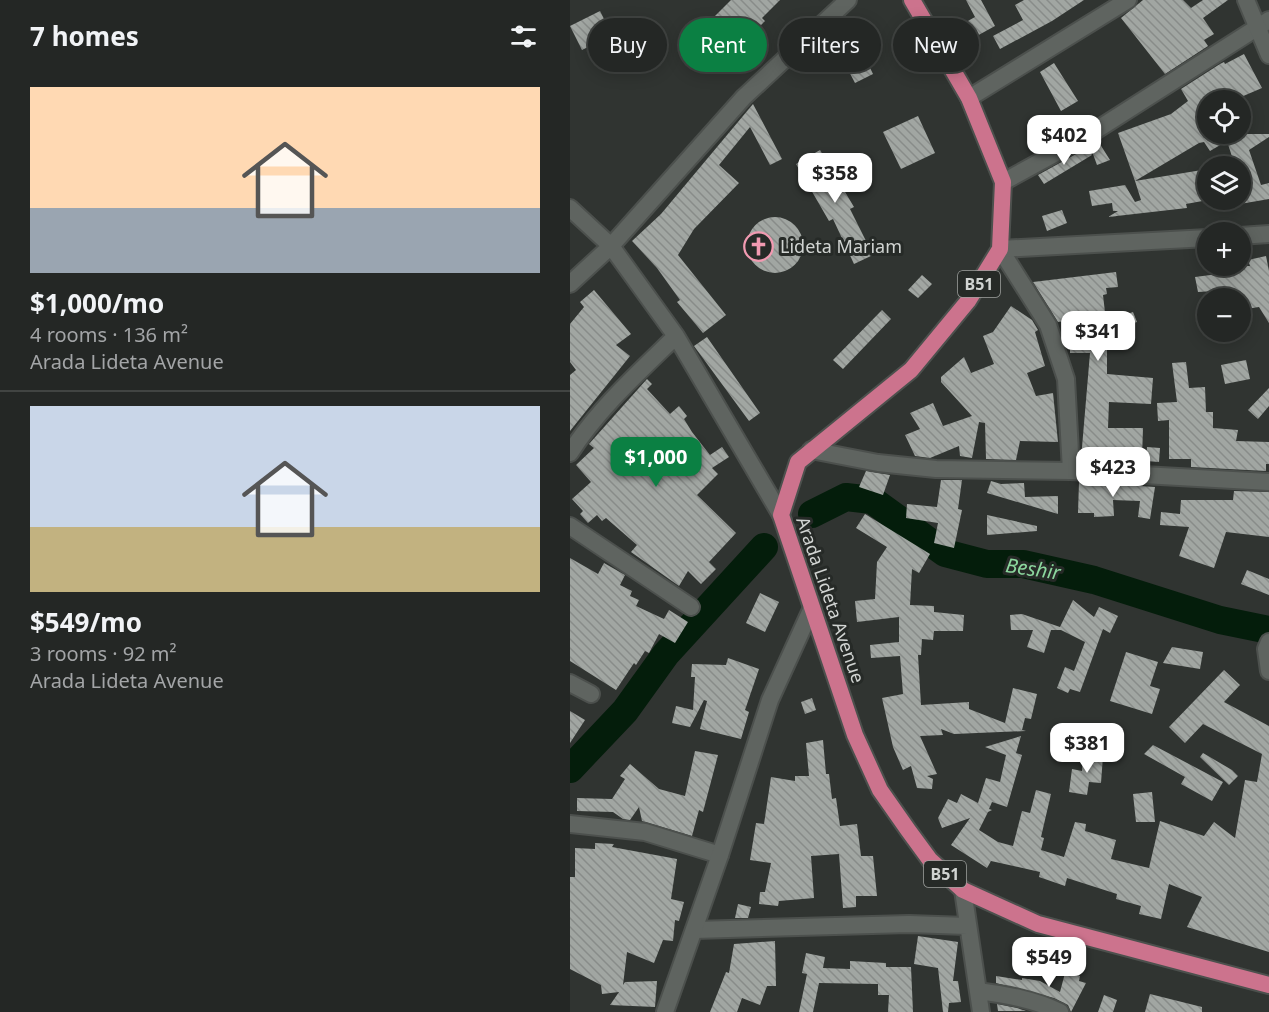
<!DOCTYPE html>
<meta charset="utf-8">
<style>
:root{--surface:#242725;--page:#303332;--text:#f1f3f6;--muted:#a3a5a7;--line:#414442;--accent:#0b8043}
body{margin:0;font-family:"Noto Sans",sans-serif;background:var(--page);color:var(--text);height:100vh;display:flex;flex-direction:column;font-size:22px;white-space:nowrap}
*{box-sizing:border-box;margin:0}
p{font-size:20px;color:var(--muted)}
.icon{flex:none;width:33px;height:33px;fill:none;stroke:currentColor;stroke-width:2;stroke-linecap:round;stroke-linejoin:round}
.map{position:relative;flex:1;overflow:hidden}
.sheet{display:flex;flex-direction:column;background:var(--surface);width:570px}
.sheet>*{flex:none}
.guide{position:absolute;left:18px;top:18px;width:570px;height:54px;display:flex;gap:12px}
.fabs{position:absolute;left:627px;top:90px;display:grid;gap:12px}
.fabs a{display:grid;place-items:center;width:54px;height:54px;border-radius:50%;background:var(--surface);box-shadow:0 3px 15px #0003,0 0 0 2px var(--line);font-size:30px}
.price{position:absolute;translate:-50% -51px;padding:0 14px;border-radius:12px;background:#fff;color:#222;font-size:20px;line-height:39px;filter:drop-shadow(0 2px 3px #0008)}
.price::after{content:'';position:absolute;left:50%;top:36px;width:18px;height:14px;margin-left:-9px;background:inherit;clip-path:polygon(0 0,100% 0,50% 100%)}
.price.active{background:var(--accent);color:#fff}
ul{padding:0;list-style:none}
li{display:grid;align-content:center;gap:12px;height:318px;padding:0 30px}
li+li{border-top:2px solid var(--line)}
li span{display:grid;place-items:center;height:186px;border-radius:0px;color:#555}
li>.icon{margin-inline-start:auto}
span .icon{width:108px;height:108px;fill:#fffc;stroke-width:1}
li b{font-size:26px}
h2{display:flex;justify-content:space-between;align-items:center;height:72px;padding:0 30px;font-size:26px}
.pill{padding:0 21px;border-radius:27px;background:var(--surface);box-shadow:0 3px 15px #0003,0 0 0 2px var(--line);font-size:21px;line-height:54px}
.pill.active{background:var(--accent);color:#fff}
main{display:flex;flex:1;min-height:0}
.map>svg:first-child{display:block}
.lines{fill:none;stroke-linecap:round;stroke-linejoin:round}
.river{stroke:#041d0b;stroke-width:28}
.building{fill:url(#building-back-hatch)}
.minor-casing{stroke:#4c504d;stroke-width:20}
.secondary-casing{stroke:#4c504d;stroke-width:20}
.trunk-casing{stroke:#4c504d;stroke-width:20}
.minor{stroke:#5f6460;stroke-width:16}
.secondary{stroke:#5f6460;stroke-width:16}
.trunk{stroke:#cc738d;stroke-width:16}
.labels{text-anchor:middle;stroke-width:6;stroke-linejoin:round;paint-order:stroke}
.shield{fill:#262a27;stroke:#9ea19f;stroke-width:1.5}
.shield-label{font-size:16px;font-weight:bold;fill:#d1d4d2}
.poi-label{font-size:18px;fill:#d1d4d2;stroke:#262a27;text-anchor:start}
.street-label{font-size:18px;fill:#d1d4d2;stroke:#262a27}
.water-label{font-size:20px;font-style:italic;fill:#8cd79e;stroke:#262a27}
</style>
<main>
<section class="sheet">
<h2>7 homes<svg class="icon" aria-label="filters" viewBox="0 0 24 24"><path d="M4 7h16M4 17h16"/><circle cx="9" cy="7" r="2"/><circle cx="15" cy="17" r="2"/></svg></h2>
<ul>
<li><span style="background:linear-gradient(#ffd9b3 65%,#9aa5b1 0)"><svg class="icon" aria-label="home" viewBox="0 0 24 24"><path d="M3 11l9-7 9 7M6 9v11h12V9"/></svg></span><div><b>$1,000/mo</b><p>4 rooms · 136 m²</p><p>Arada Lideta Avenue</p></div></li>
<li><span style="background:linear-gradient(#c9d6e8 65%,#c2b280 0)"><svg class="icon" aria-label="home" viewBox="0 0 24 24"><path d="M3 11l9-7 9 7M6 9v11h12V9"/></svg></span><div><b>$549/mo</b><p>3 rooms · 92 m²</p><p>Arada Lideta Avenue</p></div></li>
</ul>
</section>
<div class="map">
<svg width="699" height="1012" viewBox="0 0 699 1012">
<defs>
<pattern id="building-back-hatch" width="6" height="6" patternUnits="userSpaceOnUse" patternTransform="scale(1.5)"><rect width="6" height="6" fill="#a1a6a2"/><path d="M-1 5l2 2M0 0l6 6M5-1l2 2" fill="none" stroke="#888c89"/></pattern>
</defs>
<rect width="100%" height="100%" fill="#303431"/>
<g class="lines">
<path class="river" d="M242,514L276,497L302,500L375,553L417,564H453L524,580L650,620L699,630
M0,769L55,711L96,654L194,547"/>
</g>
<path class="building" d="M161,0H210L192,18L195,21L182,34L179,31L168,41L144,17Z
M396,0H411L425,26L405,37L396,22L405,17Z
M454,0H514L482,21L430,49L423,36L453,20L445,5Z
M573,0H613L621,8L633,0H658L633,18L644,34L634,40L638,46L595,74L551,18Z
M30,11L42,35L12,50L0,26Z
M291,49L303,74L285,83L272,58Z
M674,54L692,88L664,100H638V134H699V137L679,150L691,185L699,183V199L670,204V166H665L657,141L640,151L634,142L629,143L565,181L548,133L601,114L618,101L611,89L650,64L654,62L655,64Z
M484,63L508,101L491,111L470,72Z
M183,104L212,159L200,165L180,127L149,165L169,183L124,229L108,255L156,315L133,333L107,302L110,300L87,268L62,241L91,214Z
M348,116L365,153L331,169L313,132Z
M528,141L540,160L527,165L520,146Z
M517,148L522,155L474,184L468,175Z
M250,150L284,207L280,209L303,255L284,264L263,219L259,221L226,164Z
M638,169V200L616,204L617,208L538,217L548,211H543L542,203L522,206L519,191L555,185L565,202L571,200L565,181Z
M492,210L497,223L477,231L472,216Z
M177 245a28 28 0 1 1 56 0a28 28 0 1 1-56 0Z
M696,256L699,271V323L689,307L670,310V298H647L645,291L628,292L625,277L648,274V266H680L678,260Z
M546,272L548,287L536,288L537,294L533,295L536,321L563,312L567,322L537,333V374L583,378L581,404L539,402L538,428H573L572,458L511,459L520,353H500V320L488,322L463,282Z
M352,275L362,284L348,298L338,290Z
M24,290L61,334L46,345L60,356L0,431V375L6,370L0,362V324L14,307L10,302Z
M441,306L462,320L468,330L465,332L475,366L457,373L466,396L483,393L488,442L450,441L446,460L416,459L415,423L409,422L402,458L390,456L389,446L360,458L345,456L335,435L350,429L340,413L363,403L373,426L402,416L371,382V377L394,357L401,373L424,364L413,336L423,332Z
M312,310L321,319L273,369L263,360Z
M137,337L190,413L179,421L124,346Z
M676,360L680,379L655,384L651,365Z
M616,362L619,388L635,387L636,412H643V428L668,430L666,441L699,442V464H696V471L621,467V459H599V420L588,421L587,403L607,402L602,363Z
M77,379L82,384L77,389L100,414L109,406L117,416L114,419L122,432L140,455L152,447L159,457L142,468L148,474L127,495L166,533L139,562L146,569L131,584L118,571L109,586L61,552L67,545L36,518L32,521L27,515L18,523L10,514L13,511L2,499L21,482L6,465L24,448L19,444Z
M699,388V406L688,419L678,410Z
M577,447L590,448L589,462L576,461Z
M296,471L320,475L313,495L289,487Z
M371,480H392L388,509L392,510L384,548L364,543L368,523L336,518L337,504L367,507Z
M421,481L431,484L454,483L455,497L488,496V514L417,493Z
M509,482L585,487L580,519L568,517L570,501L543,500L544,516L524,517V513H508Z
M664,491L699,492V537L656,532L644,568L609,556L619,527L590,525L591,512L610,514L611,500H663Z
M295,514L360,554L349,573L342,569L340,605L364,606V612L394,615L393,631H364L363,640L352,639L351,655H348L351,705L399,702V709L435,723L443,688L467,694L461,719L455,718L452,730L456,731L384,734L371,729L373,735L350,736L367,774L357,776L363,779L362,789L347,788L341,766L333,770L323,747L312,698L333,694L330,656L301,658L300,645L329,642V617L287,622L285,601L305,599L307,562L317,547L286,528Z
M417,515L467,526V531L417,535Z
M0,558L28,574L34,563L55,575L50,585L62,591L60,596L69,600L66,606L94,619L99,610L118,622L105,643L89,634L79,653L75,651L66,665L64,663L46,690L0,661Z
M677,570L699,579V595L671,584Z
M190,593L209,602L195,632L176,623Z
M503,600L524,617L529,607L548,616L540,633L533,629L510,692L500,689L498,693L487,688L495,667L504,671L515,642L491,630H481L474,653L457,647L463,630H441L440,615L452,614L490,627Z
M602,647L633,652L630,669L593,663Z
M556,652L588,662L580,686L590,689L582,714L540,701Z
M158,658L189,669L175,710L179,712L171,739L130,729L137,701L134,700L120,727L102,723L106,706L123,710L125,677H121L122,664L156,665Z
M654,670L670,685L654,702L699,726V952L617,927L632,897L599,884L591,919L569,914L571,906L546,899L547,894L497,878L495,886L469,877L470,872L421,861L417,868L381,845L400,818L372,828L368,818L378,799L387,803L391,794L408,803L416,778L430,782L436,755L415,747L451,736L446,753L452,755L437,807L422,802L419,809L422,810L418,812L409,830L428,842L443,846L452,811L460,813L466,790L481,794L471,837L474,838L471,850L494,857L505,822L516,824L515,831L546,840L541,859L579,868L590,821L634,836L644,822L665,838L675,780L687,782L692,754L633,724L615,743L599,727Z
M242,698L246,710L235,714L231,702Z
M0,711L15,720L0,743Z
M253,740L256,774H259L262,799L266,798L270,826L287,824L291,856H303L307,896H286V907L273,908L269,854L241,856L244,898L209,901L208,906L189,904L190,892H195L201,863L180,860L186,823L194,824L201,777L225,781V776H239L236,743Z
M583,745L653,782L642,801L611,784L615,777L574,754Z
M125,751L148,755L133,812L129,810L122,836L72,821L69,807L60,820L53,819L43,812L7,811V798L42,799L55,779L50,776L60,764L89,789L115,796Z
M633,753L662,770L668,776L659,785L630,757Z
M513,754L533,756L531,783L519,782L517,795L499,792L502,769L512,771Z
M582,792L585,822H566L563,794Z
M25,843L44,844L42,847L107,859L101,899L114,902L109,921L105,920L103,941L93,940L84,963L57,952L53,985L55,982L87,981L85,1007L40,1005L49,992L32,994L31,985L0,969V877H5V848L25,849Z
M168,904L181,907L178,918H165Z
M348,936L388,942L383,981H388L391,1002L379,1003L378,1012H373L368,968L344,964Z
M205,941L206,986H197L190,1005L172,998L167,1012H140L156,972L159,973L164,944Z
M236,953L255,957L253,968L280,969V961L316,963V967H341L343,1012H318L319,995H308V984L249,983L243,1012H229L237,974L232,973Z
M495,973L510,976L509,981L516,983L501,1012L498,1005L484,998L426,983V976L452,980V978L470,981L490,992Z
M580,994L632,1007V1012H575Z
M534,995L547,1000L543,1012H528Z
M427,1004L447,1008L456,1011H428Z"/>
<g class="lines">
<defs>
<path id="minor" d="M399,98L558,0
M433,182L517,136L699,20
M0,208L41,246L106,336L211,515
M430,249L478,325L496,379L501,471
M0,284L41,246L174,97L278,0
M241,450L308,463L366,469L501,471L699,482
M0,453C28,409 68,373 106,336
M0,526L121,607
M699,642L696,649L699,671
M0,683L21,694
M0,824L75,832L150,855
M393,890L411,1012
M124,930L339,924L397,926
M408,991C437,995 463,999 490,1012"/>
<path id="secondary" d="M676,0L699,55
M670,236L699,234
M430,249L638,238
M95,1012L150,855L200,700L241,610"/>
<path id="trunk" d="M342,0L399,98L433,182L430,249L398,301L341,370L228,462L211,515L285,735L310,790L338,830L360,860L393,890L468,924L699,985"/>
</defs>
<use href="#minor" class="minor-casing"/>
<use href="#secondary" class="secondary-casing"/>
<use href="#trunk" class="trunk-casing"/>
<use href="#minor" class="minor"/>
<use href="#secondary" class="secondary"/>
<use href="#trunk" class="trunk"/>
</g>
<defs>
<symbol id="church-ring" viewBox="-11 -11 22 22"><circle r="9.5" fill="#262a27" stroke="#f19ab1" stroke-width="1.5"/><path d="M-1.2-6h2.4v3.5h3.3v2.4h-3.3V6h-2.4V-.1h-3.3v-2.4h3.3Z" fill="#f19ab1"/></symbol>
</defs>
<g fill-rule="evenodd">
<use href="#church-ring" x="172" y="230" width="33" height="33"/>
</g>
<g class="labels">
<g class="shield">
<rect x="388" y="271" width="42" height="26" rx="4.5"/>
<rect x="354" y="861" width="42" height="26" rx="4.5"/>
</g>
<g class="shield-label">
<text x="409" y="290">B51</text>
<text x="375" y="880">B51</text>
</g>
<g class="poi-label">
<text x="210" y="253">Lideta Mariam</text>
</g>
<g class="street-label">
<text transform="translate(260 600) rotate(71)" y="6">Arada Lideta Avenue</text>
</g>
<g class="water-label">
<text transform="translate(463 569) rotate(8)" y="7">Beshir</text>
</g>
</g>
</svg>
<div class="fabs">
<a><svg class="icon" aria-label="locate" viewBox="0 0 24 24"><circle cx="12" cy="12" r="6"/><path d="M12 2v4M12 18v4M2 12h4M18 12h4"/></svg></a>
<a><svg class="icon" aria-label="layers" viewBox="0 0 24 24"><path d="M12 4l9 5-9 5-9-5zM3 14l9 5 9-5"/></svg></a>
<a>+</a>
<a>−</a>
</div>
<b class="price" style="left:494px;top:166px">$402</b>
<b class="price" style="left:265px;top:204px">$358</b>
<b class="price" style="left:528px;top:362px">$341</b>
<b class="price active" style="left:86px;top:488px">$1,000</b>
<b class="price" style="left:543px;top:498px">$423</b>
<b class="price" style="left:517px;top:774px">$381</b>
<b class="price" style="left:479px;top:988px">$549</b>
<div class="guide">
<a class="pill">Buy</a>
<a class="pill active">Rent</a>
<a class="pill">Filters</a>
<a class="pill">New</a>
</div>
</div>
</main>
